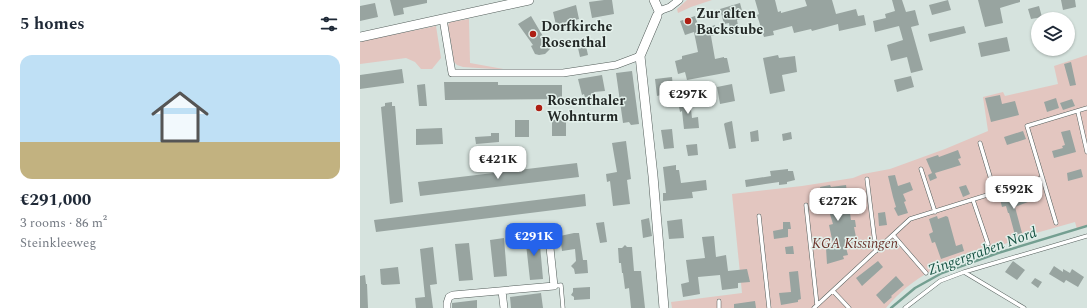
<!DOCTYPE html>
<meta charset="utf-8">
<style>
:root{--surface:#fff;--page:#f2f2f3;--text:#1f2937;--muted:#747a83;--line:#e0e1e3;--accent:#2563eb}
body{margin:0;font-family:Spectral,serif;background:var(--page);color:var(--text);height:100vh;display:flex;flex-direction:column;font-size:15px;white-space:nowrap}
*{box-sizing:border-box;margin:0}
p{font-size:13px;color:var(--muted)}
.icon{flex:none;width:22px;height:22px;fill:none;stroke:currentColor;stroke-width:2;stroke-linecap:round;stroke-linejoin:round}
.map{position:relative;flex:1;overflow:hidden}
.details{display:flex;flex-direction:column;background:var(--surface);width:360px}
.details>*{flex:none}
.buttons{position:absolute;left:671px;top:12px;display:grid;gap:8px}
.buttons a{display:grid;place-items:center;width:44px;height:44px;border-radius:50%;background:var(--surface);box-shadow:0 1px 3px #0004;font-size:20px}
.price{position:absolute;translate:-50% -34px;padding:0 9px;border-radius:8px;background:#fff;color:#222;font-size:13px;line-height:26px;filter:drop-shadow(0 1px 2px #0008)}
.price::after{content:'';position:absolute;left:50%;top:24px;width:12px;height:9px;margin-left:-6px;background:inherit;clip-path:polygon(0 0,100% 0,50% 100%)}
.price.active{background:var(--accent);color:#fff}
ul{padding:0;list-style:none}
li{display:grid;align-content:center;gap:8px;height:212px;padding:0 20px}
li+li{border-top:1px solid var(--line)}
li span{display:grid;place-items:center;height:124px;border-radius:12px;color:#555}
li>.icon{margin-inline-start:auto}
span .icon{width:72px;height:72px;fill:#fffc;stroke-width:1}
li b{font-size:17px}
h2{display:flex;justify-content:space-between;align-items:center;height:48px;padding:0 20px;font-size:17px}
main{display:flex;flex:1;min-height:0}
.map>svg:first-child{display:block}
.green{fill:#e3c6c0}
.lines{fill:none;stroke-linecap:round;stroke-linejoin:round}
.stream{stroke:#749f91;stroke-width:2.5}
.building{fill:#98a4a0}
.service-casing{stroke:#535d5a;stroke-width:4.5}
.minor-casing{stroke:#535d5a;stroke-width:8}
.tertiary-casing{stroke:#535d5a;stroke-width:10}
.service{stroke:#fff;stroke-width:3.5}
.minor{stroke:#fff;stroke-width:7}
.tertiary{stroke:#fff;stroke-width:9}
.poi-dot{fill:#ae1e13;stroke:#e3f0eb;stroke-width:1.5}
.labels{text-anchor:middle;stroke-width:3;stroke-linejoin:round;paint-order:stroke}
.poi-label{font-size:14px;font-weight:bold;fill:#232826;stroke:#e3f0eb;text-anchor:start}
.park-label{font-size:14px;font-style:italic;fill:#6b332b;stroke:#e3f0eb}
.water-label{font-size:15px;font-style:italic;fill:#185344;stroke:#e3f0eb}
</style>
<main>
<section class="details">
<h2>5 homes<svg class="icon" aria-label="filters" viewBox="0 0 24 24"><path d="M4 7h16M4 17h16"/><circle cx="9" cy="7" r="2"/><circle cx="15" cy="17" r="2"/></svg></h2>
<ul>
<li><span style="background:linear-gradient(#bfe0f5 70%,#c2b280 0)"><svg class="icon" aria-label="home" viewBox="0 0 24 24"><path d="M3 11l9-7 9 7M6 9v11h12V9"/></svg></span><div><b>€291,000</b><p>3 rooms · 86 m²</p><p>Steinkleeweg</p></div></li>
</ul>
</section>
<div class="map">
<svg width="727" height="308" viewBox="0 0 727 308">
<rect width="100%" height="100%" fill="#d6e3de"/>
<path class="green" d="M327,0H352L331,7L318,13L317,9Z
M109,19L110,63L149,70L103,67L97,65L94,62L88,25L90,22Z
M76,26L81,58L72,69H61L55,62L46,58L0,64V41Z
M727,55V226L717,229L715,222L669,235L571,271C553,281 539,292 526,308H312L311,302L382,293L372,194L442,186L493,178L503,174L530,169L585,149L628,131L623,97L643,92L645,96L698,84L694,66Z"/>
<g class="lines">
<path class="stream" d="M531,308L555,288L582,273L638,253L727,226"/>
</g>
<path class="building" d="M30,0H67V3L43,8L44,14L34,16Z
M244,0H252L254,14L232,18L229,2Z
M395,0H415L418,12L421,11V13L447,6L445,0H472L476,14L496,9L498,16L504,15L506,25L479,31L478,24L452,31L451,29L434,33L432,26L413,31L414,35L404,37L397,15L399,14Z
M532,0H542L546,12L555,10L559,25L551,27L563,70L551,73L547,57L531,61L527,45L543,40L539,26L515,32L513,21L526,18L525,14L535,11Z
M588,0L591,10L572,15L569,5Z
M618,0H660V2L640,8L643,23L625,27Z
M701,0H715L716,7L703,10Z
M15,3L18,17L0,21V6Z
M380,3L384,18L377,20L379,31L371,33L369,23L364,24L360,9Z
M216,5L219,19L196,25L193,12Z
M679,6L682,17L671,19L668,9Z
M171,16L184,38L186,37L191,45L189,47L190,49L185,54L179,55L175,54L171,46L173,45L158,24Z
M335,16L340,30L355,25L356,32L353,33L354,35L351,36L355,59L364,57V58H367L370,72L327,80L325,72L318,74L315,61L322,59V56L338,52L334,32L325,35L320,21Z
M604,26L606,33L570,42L568,34Z
M647,37L650,51L621,57L618,43Z
M226,46L228,55L220,57L218,48Z
M418,55L419,58L435,56L437,72L422,75L425,91L410,94L403,58Z
M711,62L716,85L710,86L704,64Z
M42,69L44,83L0,89V75Z
M272,71L279,124L271,125L269,122L263,123L256,73Z
M242,75L245,91L234,92L235,96L225,98L224,94L222,95L218,79Z
M551,76L554,87L537,92L534,80Z
M312,77L313,88H310L311,100L301,101V95L297,96L295,79Z
M84,82H138V85H202V99L85,100Z
M65,84L67,106H59L57,85Z
M372,84L375,101L360,104L357,87Z
M640,95L642,104L655,101L659,115L631,122L625,98Z
M326,98L330,101L332,118L338,117L339,128L324,129L322,111L320,112L318,101H324Z
M696,98L699,108L687,112L684,102Z
M712,99L715,106L703,110L700,103Z
M32,102V106H35L43,202L30,204L21,107L25,106V103Z
M155,120H169V137H155Z
M192,120H206V136H192Z
M372,121L376,148L369,149L364,124L365,123Z
M82,128L83,144L56,145V129Z
M312,129L314,148L304,149L301,130Z
M398,130L399,141L391,142L390,132Z
M710,130L716,152L694,158L692,151L703,148L702,146L705,145L701,132Z
M663,131L666,139L647,145L644,137Z
M431,132L432,139L423,141L422,134Z
M131,133H139V142L116,144L115,137L131,136Z
M266,141L271,179L267,180L270,204L253,206L250,181L247,182L246,174L257,172L252,143Z
M337,144L338,155L328,156L326,145Z
M598,150L601,158L598,159L601,165L575,173L577,178L570,181L568,175L572,173L566,159L578,155L579,157Z
M217,163L219,177L60,196L58,182Z
M316,165V170H319L321,183L346,180L347,190L332,192L333,198L303,201V193H306L303,167Z
M428,169V171H433L435,180L427,182V184L419,185V182L386,187L385,180L411,176L410,171Z
M721,169L723,177L708,181L707,173Z
M535,175L538,186L550,182L553,190L543,194L546,201L544,202L548,213L538,216L534,208L536,207L533,197L528,176Z
M470,185L471,187L486,185L491,220H495L496,227H494L497,242L485,244L488,255L483,256L484,259L467,264L466,248V244H473L469,225L473,224L469,211L465,212L460,187Z
M606,185L610,194L603,197L599,187Z
M225,194L226,206L16,232L14,220Z
M653,195L654,199L666,195L668,202L655,207L662,233L655,235L649,213H648L646,206L642,207L640,199Z
M525,212L527,225L519,226L518,213Z
M577,216L578,219L586,216L588,217L596,246L602,244L604,251L581,259L575,242L572,243L569,234L573,232L569,219Z
M289,218L292,236L283,238L281,220Z
M322,219L324,238L309,239L307,221Z
M244,222L247,242L240,243L236,223Z
M423,222H430L431,229H428V237L414,239L413,231L423,229Z
M214,233H219L223,260H227L228,273L215,274L214,269L211,266L216,261L215,249L202,251L200,236Z
M179,234L183,279L170,280L165,235Z
M354,236L356,257L366,255L368,271L387,269L390,282L378,283V288L362,290L360,275L338,277L340,294L323,297L321,284L329,282L326,260L345,258L342,237Z
M144,238L147,276L134,277L130,240Z
M109,243L113,280L99,281L95,244Z
M265,245L267,247H272L274,271H281L285,308H271L269,288L265,289L263,273H262L261,263H259L258,248H262Z
M433,246L434,254H426L425,247Z
M73,247L77,284L70,285L73,308H56L55,298L65,297L60,249Z
M518,261L523,267L502,286L496,278Z
M653,261L665,270L657,280L645,272Z
M694,266L703,272V269L710,273L712,269L724,277L718,287L706,280L704,283L689,274Z
M38,267L40,284L23,285L21,284L20,269Z
M438,271L441,299L438,300V302L421,305L419,293L431,292L429,272Z
M5,275L6,284H7L8,308H0V276Z
M536,276L544,285L531,296L532,297L524,304L516,295Z
M675,278L682,282L678,288L671,283Z
M230,287V299L214,300V297L211,295L213,292V288Z
M181,293L183,308H151L150,297Z
M117,300V308H92V303Z
M395,301L396,308H374V304Z"/>
<g class="lines">
<defs>
<path id="service" d="M718,112L727,152
M620,143L635,193
M561,169L575,212
M507,179L516,251
M613,200L628,244
M446,205L457,305
M399,216L409,308
M696,223L667,126L727,108
M533,235L566,273
M604,272L664,308
M194,286L201,285L203,308
M473,291L489,308
M359,301V308
M454,308L550,219L682,178
M545,308L580,281L604,272L727,236"/>
<path id="minor" d="M297,15L299,11L310,7L319,0
M83,19L92,73H203L256,65L280,56
M142,291L144,308
M87,308V303L89,297L93,295L194,286L189,238"/>
<path id="tertiary" d="M294,0L299,11
M297,16L280,56L293,176L304,308
M0,37L169,0"/>
</defs>
<use href="#service" class="service-casing"/>
<use href="#minor" class="minor-casing"/>
<use href="#tertiary" class="tertiary-casing"/>
<use href="#service" class="service"/>
<use href="#minor" class="minor"/>
<use href="#tertiary" class="tertiary"/>
</g>
<g class="poi-dot">
<circle cx="328" cy="21" r="4"/>
<circle cx="173" cy="34" r="4"/>
<circle cx="179" cy="108" r="4"/>
</g>
<g class="labels">
<g class="poi-label">
<text x="336" y="18">Zur alten<tspan x="336" dy="16">Backstube</tspan></text>
<text x="181" y="31">Dorfkirche<tspan x="181" dy="16">Rosenthal</tspan></text>
<text x="187" y="105">Rosenthaler<tspan x="187" dy="16">Wohnturm</tspan></text>
</g>
<g class="park-label">
<text x="495" y="248">KGA Kissingen</text>
</g>
<g class="water-label">
<text transform="translate(622 251) rotate(-20)" y="5">Zingergraben Nord</text>
</g>
</g>
</svg>
<div class="buttons">
<a><svg class="icon" aria-label="layers" viewBox="0 0 24 24"><path d="M12 4l9 5-9 5-9-5zM3 14l9 5 9-5"/></svg></a>
</div>
<b class="price" style="left:328px;top:115px">€297K</b>
<b class="price" style="left:138px;top:180px">€421K</b>
<b class="price" style="left:654px;top:210px">€592K</b>
<b class="price" style="left:478px;top:222px">€272K</b>
<b class="price active" style="left:174px;top:257px">€291K</b>
</div>
</main>
